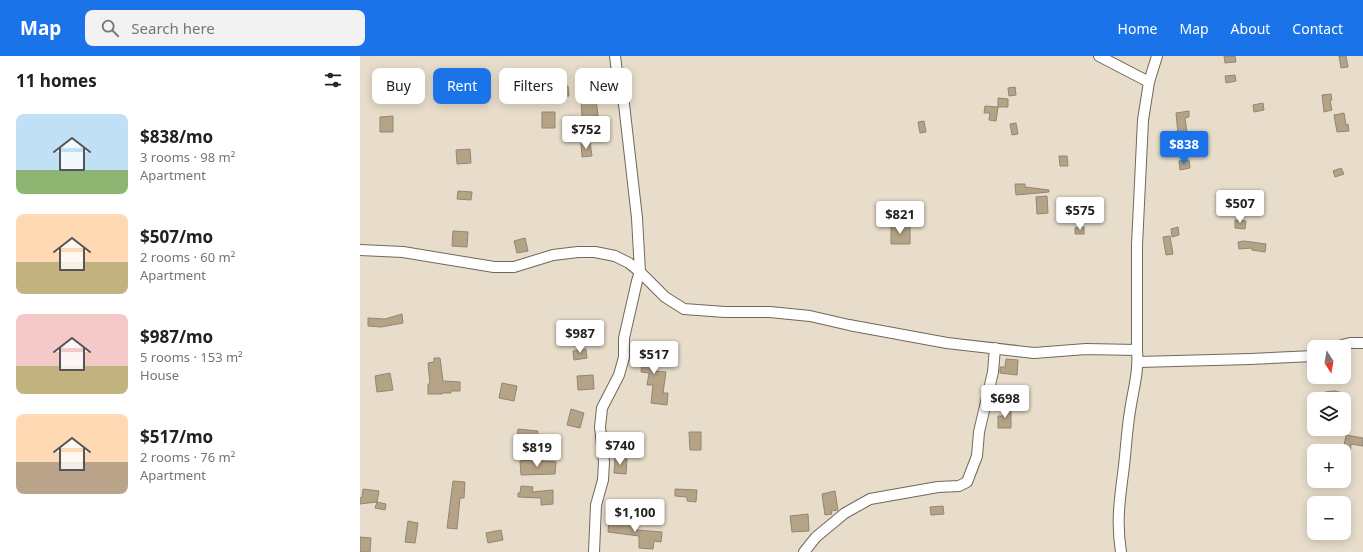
<!DOCTYPE html>
<meta charset="utf-8">
<style>
:root{--surface:#fff;--page:#f2f2f2;--text:#202124;--muted:#757577;--accent:#1a73e8}
body{margin:0;font-family:"Noto Sans",sans-serif;background:var(--page);color:var(--text);height:100vh;display:flex;flex-direction:column;font-size:15px;white-space:nowrap}
*{box-sizing:border-box;margin:0}
p{font-size:13px;color:var(--muted)}
.icon{flex:none;width:22px;height:22px;fill:none;stroke:currentColor;stroke-width:2;stroke-linecap:round;stroke-linejoin:round}
.map{position:relative;flex:1;overflow:hidden}
.sheet{display:flex;flex-direction:column;background:var(--surface);width:360px}
.sheet>*{flex:none}
.top-card{position:absolute;left:12px;top:12px;width:380px;height:36px;display:flex;gap:8px}
.needle{width:26px;rotate:169deg}
.tools{position:absolute;left:947px;top:284px;display:grid;gap:8px}
.tools a{display:grid;place-items:center;width:44px;height:44px;border-radius:8px;background:var(--surface);box-shadow:0 2px 10px #0003;font-size:20px}
.price{position:absolute;translate:-50% -34px;padding:0 9px;border-radius:4px;background:#fff;color:#222;font-size:13px;line-height:26px;filter:drop-shadow(0 1px 2px #0008)}
.price::after{content:'';position:absolute;left:50%;top:24px;width:12px;height:9px;margin-left:-6px;background:inherit;clip-path:polygon(0 0,100% 0,50% 100%)}
.price.selected{background:var(--accent);color:#fff}
ul{padding:0;list-style:none}
li{display:flex;align-items:center;gap:12px;height:100px;padding:0 16px}
li span{display:grid;place-items:center;flex:none;width:112px;height:80px;border-radius:8px;color:#555}
li>.icon{margin-inline-start:auto}
span .icon{width:48px;height:48px;fill:#fffc;stroke-width:1}
li b{font-size:17px}
h2{display:flex;justify-content:space-between;align-items:center;height:48px;padding:0 16px;font-size:17px}
.tag{padding:0 14px;border-radius:8px;background:var(--surface);box-shadow:0 2px 10px #0003;font-size:14px;line-height:36px}
.tag.selected{background:var(--accent);color:#fff}
header{display:flex;align-items:center;gap:24px;box-sizing:border-box;height:56px;padding:0 20px;background:var(--accent);color:#fff}
header strong{font-size:19px}
nav{display:flex;gap:22px;margin-inline-start:auto;font-size:14px}
.search{width:280px;height:36px;background:var(--page);display:flex;align-items:center;gap:10px;box-sizing:border-box;padding:0 14px;border-radius:8px;color:var(--muted);font-size:15px}
main{display:flex;flex:1;min-height:0}
.map>svg:first-child{display:block}
.building{fill:#b5a386;stroke:#918676}
.lines{fill:none;stroke-linecap:round;stroke-linejoin:round}
.minor-casing{stroke:#726858;stroke-width:12}
.minor{stroke:#fff;stroke-width:10}
</style>
<header>
<strong>Map</strong>
<div class="search"><svg class="icon" aria-label="search" viewBox="0 0 24 24"><circle cx="10" cy="10" r="6"/><path d="M15 15l6 6"/></svg>Search here</div>
<nav><a>Home</a><a>Map</a><a>About</a><a>Contact</a></nav>
</header>
<main>
<section class="sheet">
<h2>11 homes<svg class="icon" aria-label="filters" viewBox="0 0 24 24"><path d="M4 7h16M4 17h16"/><circle cx="9" cy="7" r="2"/><circle cx="15" cy="17" r="2"/></svg></h2>
<ul>
<li><span style="background:linear-gradient(#bfe0f5 70%,#8fb573 0)"><svg class="icon" aria-label="home" viewBox="0 0 24 24"><path d="M3 11l9-7 9 7M6 9v11h12V9"/></svg></span><div><b>$838/mo</b><p>3 rooms · 98 m²</p><p>Apartment</p></div></li>
<li><span style="background:linear-gradient(#ffd9b3 60%,#c2b280 0)"><svg class="icon" aria-label="home" viewBox="0 0 24 24"><path d="M3 11l9-7 9 7M6 9v11h12V9"/></svg></span><div><b>$507/mo</b><p>2 rooms · 60 m²</p><p>Apartment</p></div></li>
<li><span style="background:linear-gradient(#f6c9c9 65%,#c2b280 0)"><svg class="icon" aria-label="home" viewBox="0 0 24 24"><path d="M3 11l9-7 9 7M6 9v11h12V9"/></svg></span><div><b>$987/mo</b><p>5 rooms · 153 m²</p><p>House</p></div></li>
<li><span style="background:linear-gradient(#ffd9b3 60%,#b9a48a 0)"><svg class="icon" aria-label="home" viewBox="0 0 24 24"><path d="M3 11l9-7 9 7M6 9v11h12V9"/></svg></span><div><b>$517/mo</b><p>2 rooms · 76 m²</p><p>Apartment</p></div></li>
</ul>
</section>
<div class="map">
<svg width="1003" height="496" viewBox="0 0 1003 496">
<rect width="100%" height="100%" fill="#e8ddcb"/>
<path class="building" d="M864,0H875L876,6L865,7Z
M979,0H986L988,11L981,12Z
M875,19L876,25L866,27L865,20Z
M195,30H208L209,40H195Z
M655,31L656,39L649,40L648,32Z
M971,38L972,44H970L972,54L964,56L962,39Z
M236,42L238,60L222,61L221,43Z
M638,42L648,43V51H638Z
M903,47L904,54L894,56L893,49Z
M625,50L638,51L636,65L629,64L630,57H624Z
M829,55V61L825,62L827,77L818,78L816,57Z
M182,56H195V72H182Z
M984,57L986,69L988,68L989,75L977,76L974,59Z
M33,60V76H20V61Z
M564,65L566,76L560,77L558,66Z
M656,67L658,78L652,79L650,68Z
M230,86L232,100L222,101L221,88Z
M110,93L111,107L97,108L96,94Z
M699,100H707L708,110H700Z
M829,104L830,112L820,114L819,105Z
M981,112L984,118L975,121L973,115Z
M655,128H665V131L689,134V136L656,139Z
M98,135L112,136L111,144L97,143Z
M687,140L688,157L677,158L676,141Z
M875,164L886,165L885,173L875,172Z
M531,170H550V188H531Z
M724,171V178H715V172Z
M818,171L819,179L812,181L811,173Z
M93,175L108,176L107,191L92,190Z
M810,180L813,198L806,199L803,181Z
M165,182L168,195L157,197L154,185Z
M884,185L906,188L905,196L892,194V192L879,193L878,186Z
M42,258L43,267L21,271L8,270V262L25,263Z
M285,288L299,290L295,315L306,316L303,337H308L307,349L291,347L293,329H287L289,317L281,316Z
M226,293L227,302L214,304L213,295Z
M74,302H80L83,325L100,326V335H91V337H82V338H68V328H70L68,307L74,306Z
M646,303L658,304L657,319L640,317V311H645Z
M30,317L33,334L17,336L15,320Z
M233,319L234,333L218,334L217,320Z
M142,327L157,330L154,345L139,342Z
M974,335L984,337L983,343H965V336Z
M651,351V372H638V360H644V352Z
M211,353L224,357L220,372L207,369Z
M158,373L178,375L177,386L157,384Z
M329,376H341V394H330Z
M986,379L1003,382V390L991,388L989,416H984L983,395Z
M255,402L267,403L266,418L254,417Z
M171,404L196,406L195,418L161,419L160,405Z
M93,425L105,426L104,442H100L97,473L87,472Z
M161,430L173,431L172,436L193,434V448L181,449V442L158,441V437H160Z
M3,433L19,435L17,446L0,448V442L2,441Z
M315,433L337,434L336,446L327,445V441L315,440Z
M475,435L478,454L471,455L472,458L465,459L462,438Z
M17,446L26,448L25,454L15,452Z
M583,450L584,458L571,459L570,451Z
M448,458L449,475L432,476L430,460Z
M249,463L277,467L276,474L302,476L301,486L294,485L293,493L279,492V480L248,476Z
M48,465L58,467L55,487L45,486Z
M141,474L143,484L128,487L126,477Z
M0,481L11,482L10,496H0Z"/>
<g class="lines">
<defs>
<path id="minor" d="M739,0L789,26
M0,194L43,196L134,211H154L193,199L218,196H235L255,200L269,207L280,216L305,241L324,253L365,256H410L450,260L489,269L587,287L674,297L726,293L777,294
M975,291L990,287H1003
M778,306L891,303L954,300
M234,496L236,449L243,424L244,406L240,371L242,352L259,319L264,301V282L277,225L280,216L277,162L264,48L258,24L255,0
M444,496L456,481L485,457L510,443L578,431L599,430L607,426L617,400L619,376L633,316L635,292
M761,496C756,465 760,441 764,410C766,392 767,373 770,355C773,334 779,316 777,294V189L783,64L789,26L797,0"/>
</defs>
<use href="#minor" class="minor-casing"/>
<use href="#minor" class="minor"/>
</g>
</svg>
<div class="tools">
<a><svg class="needle" viewBox="-14 -14 28 28"><path d="M0-13l5 13h-10z" fill="#e53935"/><path d="M0 13l5-13h-10z" fill="#757577"/></svg></a>
<a><svg class="icon" aria-label="layers" viewBox="0 0 24 24"><path d="M12 4l9 5-9 5-9-5zM3 14l9 5 9-5"/></svg></a>
<a>+</a>
<a>−</a>
</div>
<b class="price" style="left:226px;top:94px">$752</b>
<b class="price selected" style="left:824px;top:109px">$838</b>
<b class="price" style="left:880px;top:168px">$507</b>
<b class="price" style="left:720px;top:175px">$575</b>
<b class="price" style="left:540px;top:179px">$821</b>
<b class="price" style="left:220px;top:298px">$987</b>
<b class="price" style="left:294px;top:319px">$517</b>
<b class="price" style="left:645px;top:363px">$698</b>
<b class="price" style="left:260px;top:410px">$740</b>
<b class="price" style="left:177px;top:412px">$819</b>
<b class="price" style="left:275px;top:477px">$1,100</b>
<div class="top-card">
<a class="tag">Buy</a>
<a class="tag selected">Rent</a>
<a class="tag">Filters</a>
<a class="tag">New</a>
</div>
</div>
</main>
